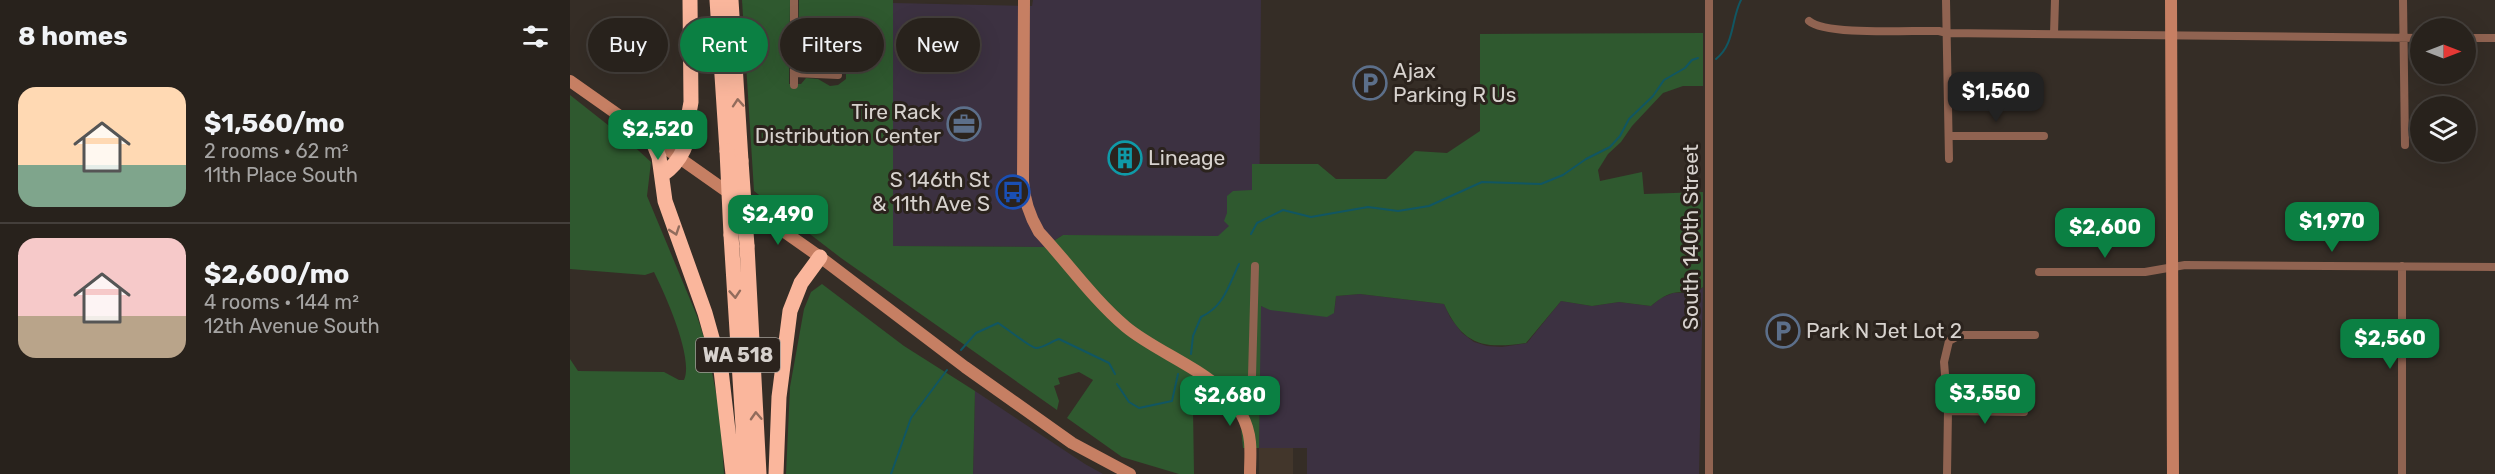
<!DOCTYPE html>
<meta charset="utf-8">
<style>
:root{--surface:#28221c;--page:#302a25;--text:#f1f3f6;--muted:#a5a4a3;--line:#443f3b;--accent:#0b8043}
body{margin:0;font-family:Rubik,sans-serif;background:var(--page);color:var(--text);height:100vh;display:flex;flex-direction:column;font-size:22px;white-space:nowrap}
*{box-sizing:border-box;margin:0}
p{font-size:20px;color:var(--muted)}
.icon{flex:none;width:33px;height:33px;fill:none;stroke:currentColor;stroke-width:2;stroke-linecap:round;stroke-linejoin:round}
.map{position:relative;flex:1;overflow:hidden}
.drawer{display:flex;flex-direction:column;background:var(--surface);width:570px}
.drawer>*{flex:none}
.hud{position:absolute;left:18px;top:18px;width:570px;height:54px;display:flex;gap:12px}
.needle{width:39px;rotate:90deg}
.tools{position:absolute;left:1840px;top:18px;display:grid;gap:12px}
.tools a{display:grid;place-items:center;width:66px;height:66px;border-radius:50%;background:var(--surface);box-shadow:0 6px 24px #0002,0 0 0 2px var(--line);font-size:30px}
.price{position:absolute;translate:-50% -51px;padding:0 14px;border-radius:12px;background:var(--accent);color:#fff;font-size:20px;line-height:39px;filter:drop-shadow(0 2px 3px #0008)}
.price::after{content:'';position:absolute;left:50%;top:36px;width:18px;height:14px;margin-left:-9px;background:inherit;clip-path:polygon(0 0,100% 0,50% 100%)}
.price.selected{background:#222;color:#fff}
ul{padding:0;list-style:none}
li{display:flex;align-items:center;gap:18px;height:150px;padding:0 18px}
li+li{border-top:2px solid var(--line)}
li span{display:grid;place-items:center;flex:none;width:168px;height:120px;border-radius:18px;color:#555}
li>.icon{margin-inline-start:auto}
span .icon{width:72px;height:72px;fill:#fffc;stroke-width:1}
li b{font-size:26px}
h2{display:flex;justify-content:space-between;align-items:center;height:72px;padding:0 18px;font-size:26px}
.pill{padding:0 21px;border-radius:27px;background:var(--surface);box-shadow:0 6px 24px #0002,0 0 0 2px var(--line);font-size:21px;line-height:54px}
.pill.selected{background:var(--accent);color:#fff}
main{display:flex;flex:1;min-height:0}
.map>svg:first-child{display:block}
.built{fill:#42362b}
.industrial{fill:#3c3141}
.green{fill:#2f592f}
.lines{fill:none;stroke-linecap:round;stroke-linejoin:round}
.stream{stroke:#115662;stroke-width:2}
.street{stroke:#906351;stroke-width:8}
.secondary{stroke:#c67f63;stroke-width:12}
.highway{stroke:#fab69c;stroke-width:15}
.highway-bridge{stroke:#fab69c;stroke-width:15}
.oneway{stroke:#926c5c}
.labels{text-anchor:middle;stroke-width:6;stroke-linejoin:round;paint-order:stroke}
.shield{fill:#2b231d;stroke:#a39e99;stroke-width:1.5}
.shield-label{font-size:20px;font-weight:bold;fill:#d7d2ce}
.poi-label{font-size:21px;fill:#d7d2ce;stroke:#2b231d;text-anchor:start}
.street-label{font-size:21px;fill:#d7d2ce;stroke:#2b231d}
</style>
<main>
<section class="drawer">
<h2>8 homes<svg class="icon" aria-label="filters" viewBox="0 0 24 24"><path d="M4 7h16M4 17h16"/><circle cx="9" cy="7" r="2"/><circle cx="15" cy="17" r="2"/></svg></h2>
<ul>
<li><span style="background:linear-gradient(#ffd9b3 65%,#7fa58c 0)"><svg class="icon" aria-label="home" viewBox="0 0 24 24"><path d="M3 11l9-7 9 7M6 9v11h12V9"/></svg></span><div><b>$1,560/mo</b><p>2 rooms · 62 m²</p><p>11th Place South</p></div></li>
<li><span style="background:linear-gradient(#f6c9c9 65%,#b9a48a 0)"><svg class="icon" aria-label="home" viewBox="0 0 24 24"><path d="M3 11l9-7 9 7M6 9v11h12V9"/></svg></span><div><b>$2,600/mo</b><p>4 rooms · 144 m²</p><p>12th Avenue South</p></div></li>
</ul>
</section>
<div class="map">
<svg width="1925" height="474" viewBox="0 0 1925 474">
<rect width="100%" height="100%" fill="#352d26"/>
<path class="built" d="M689,448H723V474H689Z"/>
<path class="industrial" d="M463,0H691L689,237L493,235L474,247L322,246L323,3L462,6Z
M1133,287L1129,474H737V448H689L690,306L764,313L766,296L790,294L874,304L880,317L892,333L904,342L917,346L932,347L957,343L991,301L1022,306L1049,302L1081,306L1091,298L1103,293H1126Z
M405,391L515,464L533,474H403Z"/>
<path class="green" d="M172,0H220L219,84H231L236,78L248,79L260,86L268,85L276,79V66L270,60C254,60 249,69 233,68L228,61L229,0H323V246L474,247L493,235L648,236L659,226L654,221L657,213V196L663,191L682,190V164H748L766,179H816L845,151L877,153L910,131V34L1133,33V86H1113L1093,93L1062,126L1051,142L1038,154L1028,170L1030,181L1072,172L1074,194L1133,192V287C1123,295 1115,291 1103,293C1094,295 1087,301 1081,306L1049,302L1022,306L991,301L956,343C914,349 893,346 874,304L790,294L766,296L764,313L757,317L700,310L691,306L689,448H673L669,410L623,409L624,474H609L552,457L497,418L523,380L509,372L488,378L490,384L484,386L489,401L487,410L271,258L184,191Z
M0,95L57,140L81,162L77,196L127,316L137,347L150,413L154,474H0V359L8,371L94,372L109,380H114C124,358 95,294 84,272L75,275L0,269Z
M252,284L334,346L405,391L403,474H216L220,387L234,309L241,292Z"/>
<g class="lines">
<path class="stream" d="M1146,59C1165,44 1161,19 1171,0
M681,234L687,223L713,210L741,217L798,207L828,211L859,206L912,182L971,184L993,175L1016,159L1040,147L1050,136L1059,119L1083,96L1094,80L1115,68L1122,60L1128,58
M391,350L406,333L428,323C435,327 461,348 466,348C473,348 482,341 489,339L539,363L545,374
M621,354L623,336L631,317C654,306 658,287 669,264
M547,384L559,402L569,408L602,401L608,374
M321,474L341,418L377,370"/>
<path class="street" d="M224,0V85
M1139,0V474
M1376,0L1379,159
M1833,0L1835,145
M1239,21C1256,36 1343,30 1369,31L1377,33L1851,38
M1484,34L1485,0
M1896,38H1925
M224,73L268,75
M1379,136H1474
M1469,272H1575L1615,265L1925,267
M664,403L677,391L682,376L685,266
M1378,411L1454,412
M1377,474L1378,411L1374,362L1379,341L1390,335H1465
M1832,474V266"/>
<path class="secondary" d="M454,0L453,181C454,200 459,215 469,232C498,263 523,299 556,327C597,361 674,380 680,442C681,452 680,464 680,474
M1601,0L1603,474
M0,81L250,257L395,367L502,443L560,474"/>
<path class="highway" d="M147,0L157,151
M161,0L171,161
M81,137L89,157L95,201L135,313L151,370L163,474
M84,140C110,132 117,130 121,102L120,0
M92,175C113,161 118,141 123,118
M161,235L176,474
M177,246L189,474
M206,474L209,397L220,311L231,283L250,257"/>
<path class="highway-bridge" d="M157,151L161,235
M171,161L177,246"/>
</g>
<defs><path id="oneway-chevron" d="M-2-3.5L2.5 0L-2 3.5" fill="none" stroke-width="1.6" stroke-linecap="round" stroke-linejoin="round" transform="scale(1.5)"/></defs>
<g class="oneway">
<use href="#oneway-chevron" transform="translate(168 103) rotate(-94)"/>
<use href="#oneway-chevron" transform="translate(105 231) rotate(71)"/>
<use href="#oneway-chevron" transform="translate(165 294) rotate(86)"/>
<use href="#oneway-chevron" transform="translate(186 416) rotate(-93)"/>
</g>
<defs>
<symbol id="parking-ring" viewBox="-11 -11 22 22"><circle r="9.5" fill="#2b231d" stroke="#5c6f8a" stroke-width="1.5"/><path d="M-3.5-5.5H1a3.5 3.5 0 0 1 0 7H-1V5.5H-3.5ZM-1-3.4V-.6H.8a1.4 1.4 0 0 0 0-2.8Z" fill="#5c6f8a"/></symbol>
<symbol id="office-ring" viewBox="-11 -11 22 22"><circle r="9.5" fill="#2b231d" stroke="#5c6f8a" stroke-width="1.5"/><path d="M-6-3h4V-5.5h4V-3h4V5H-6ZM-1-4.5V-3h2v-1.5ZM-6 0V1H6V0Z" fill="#5c6f8a"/></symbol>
<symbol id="building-ring" viewBox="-11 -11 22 22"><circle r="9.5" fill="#2b231d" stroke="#0f9aa8" stroke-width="1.5"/><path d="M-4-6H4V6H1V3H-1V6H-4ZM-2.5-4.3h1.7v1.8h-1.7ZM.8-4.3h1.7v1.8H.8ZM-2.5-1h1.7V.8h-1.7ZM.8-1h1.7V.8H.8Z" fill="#0f9aa8"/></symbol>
<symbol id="bus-ring" viewBox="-11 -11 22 22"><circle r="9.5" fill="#2b231d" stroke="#1a4fb4" stroke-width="1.5"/><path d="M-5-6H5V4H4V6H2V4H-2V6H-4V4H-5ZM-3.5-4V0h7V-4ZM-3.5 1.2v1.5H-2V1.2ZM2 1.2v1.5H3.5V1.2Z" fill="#1a4fb4"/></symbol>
</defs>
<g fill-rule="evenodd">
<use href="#parking-ring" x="781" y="64" width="38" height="38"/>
<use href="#office-ring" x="375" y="105" width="38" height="38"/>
<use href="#building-ring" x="536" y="139" width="38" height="38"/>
<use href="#bus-ring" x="424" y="173" width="38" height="38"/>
<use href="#parking-ring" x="1194" y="312" width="38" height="38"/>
</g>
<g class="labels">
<rect class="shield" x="126" y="338" width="84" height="34" rx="4.5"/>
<g class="shield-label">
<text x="168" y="362">WA 518</text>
</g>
<g class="poi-label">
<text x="823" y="78">Ajax<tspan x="823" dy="24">Parking R Us</tspan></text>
<text x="371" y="119" text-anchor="end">Tire Rack<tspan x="371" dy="24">Distribution Center</tspan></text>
<text x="578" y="165">Lineage</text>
<text x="420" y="187" text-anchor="end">S 146th St<tspan x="420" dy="24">&amp; 11th Ave S</tspan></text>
<text x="1236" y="338">Park N Jet Lot 2</text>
</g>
<g class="street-label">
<text transform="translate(1121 237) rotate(-90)" y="7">South 140th Street</text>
</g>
</g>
</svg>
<div class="tools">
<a><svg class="needle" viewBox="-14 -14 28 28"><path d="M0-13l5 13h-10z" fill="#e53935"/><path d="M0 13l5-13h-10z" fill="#a5a4a3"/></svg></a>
<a><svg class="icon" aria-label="layers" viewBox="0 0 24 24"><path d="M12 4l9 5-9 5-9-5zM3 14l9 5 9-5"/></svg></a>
</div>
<b class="price selected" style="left:1426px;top:123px">$1,560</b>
<b class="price" style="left:88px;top:161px">$2,520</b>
<b class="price" style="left:208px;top:246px">$2,490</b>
<b class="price" style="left:1762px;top:253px">$1,970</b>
<b class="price" style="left:1535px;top:259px">$2,600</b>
<b class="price" style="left:1820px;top:370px">$2,560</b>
<b class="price" style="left:1415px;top:425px">$3,550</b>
<b class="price" style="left:660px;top:427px">$2,680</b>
<div class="hud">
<a class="pill">Buy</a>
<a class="pill selected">Rent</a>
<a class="pill">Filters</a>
<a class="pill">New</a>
</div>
</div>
</main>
